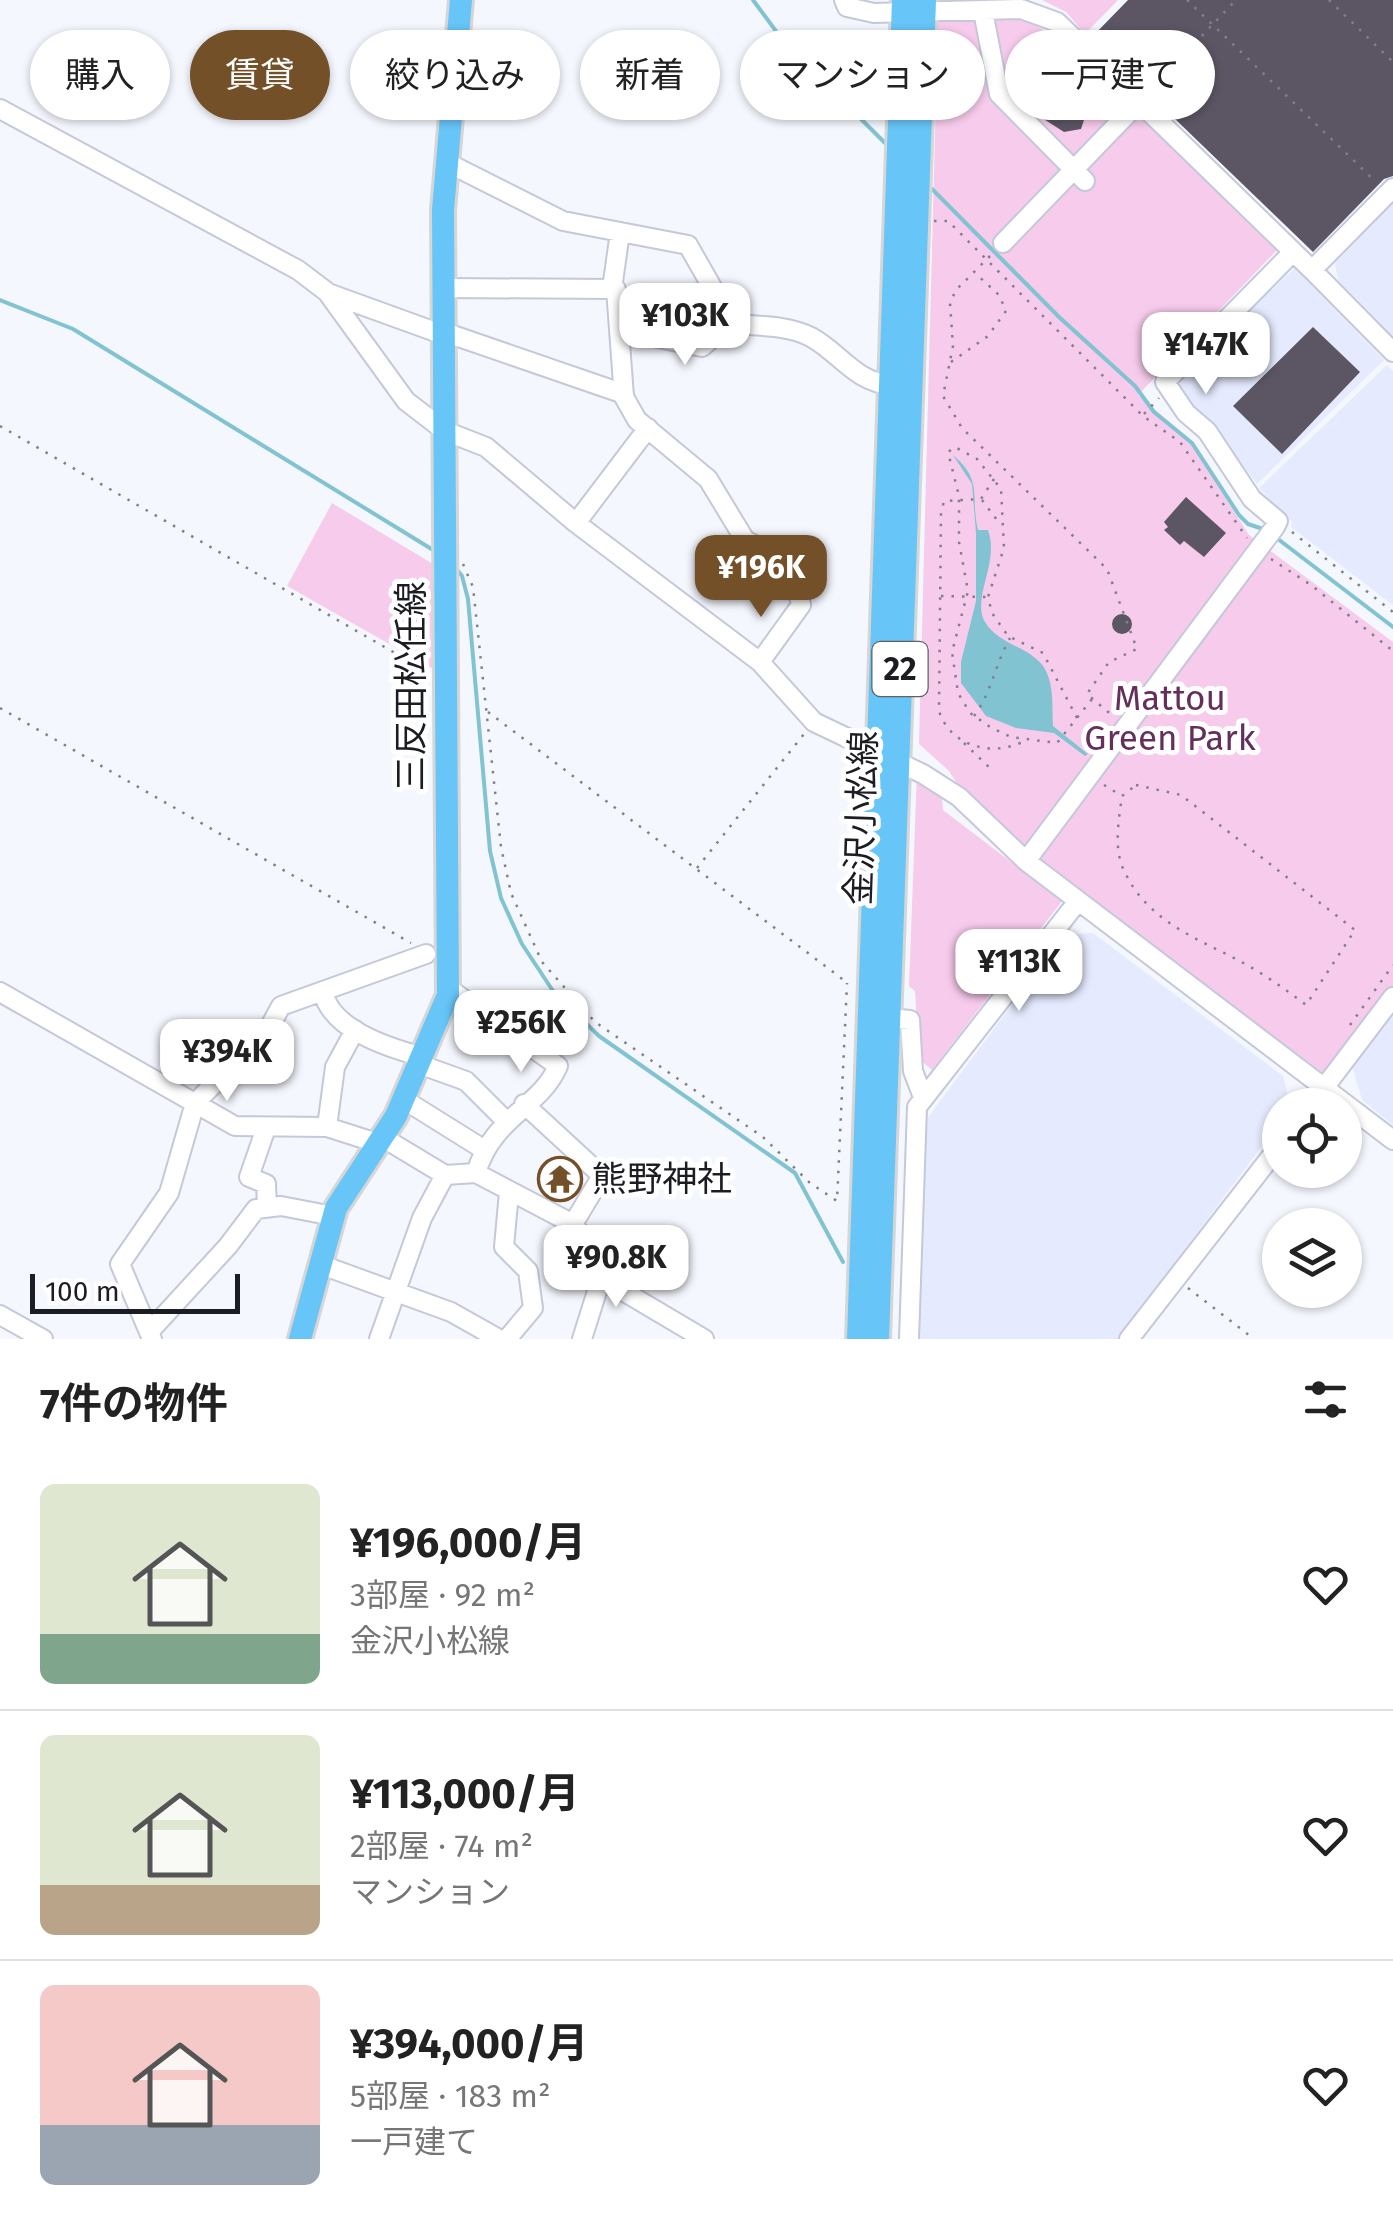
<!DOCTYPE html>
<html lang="ja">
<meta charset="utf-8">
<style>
:root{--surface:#fff;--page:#f2f2f2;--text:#222;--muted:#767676;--line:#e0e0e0;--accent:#745029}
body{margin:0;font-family:"Fira Sans","Noto Sans JP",sans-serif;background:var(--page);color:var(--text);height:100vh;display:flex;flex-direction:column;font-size:38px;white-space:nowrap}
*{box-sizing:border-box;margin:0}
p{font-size:32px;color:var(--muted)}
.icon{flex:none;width:55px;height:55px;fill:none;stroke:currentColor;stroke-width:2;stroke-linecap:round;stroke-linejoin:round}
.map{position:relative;height:1339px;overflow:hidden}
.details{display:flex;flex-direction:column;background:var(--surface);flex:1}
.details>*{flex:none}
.hud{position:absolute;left:30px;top:30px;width:1335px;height:90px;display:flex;gap:20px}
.controls{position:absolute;left:1262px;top:1088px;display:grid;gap:20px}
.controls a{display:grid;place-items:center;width:100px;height:100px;border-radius:50%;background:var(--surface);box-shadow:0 2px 8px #0004;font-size:50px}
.scale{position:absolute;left:30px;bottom:25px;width:210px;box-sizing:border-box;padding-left:10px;border:5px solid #1c1d23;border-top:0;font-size:28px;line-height:35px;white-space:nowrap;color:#1c1d23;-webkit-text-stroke:8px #fff;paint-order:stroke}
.price{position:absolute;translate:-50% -85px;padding:0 22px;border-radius:20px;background:#fff;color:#222;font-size:32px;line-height:65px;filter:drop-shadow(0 2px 5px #0008)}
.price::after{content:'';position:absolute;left:50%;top:60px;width:30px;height:22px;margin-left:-15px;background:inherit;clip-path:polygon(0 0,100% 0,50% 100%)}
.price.on{background:var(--accent);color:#fff}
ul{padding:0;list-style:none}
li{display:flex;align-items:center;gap:30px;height:250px;padding:0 40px}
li+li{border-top:2px solid var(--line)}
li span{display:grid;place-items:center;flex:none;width:280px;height:200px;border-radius:15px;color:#555}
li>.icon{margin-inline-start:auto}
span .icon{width:120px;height:120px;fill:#fffc;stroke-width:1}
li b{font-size:42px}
h2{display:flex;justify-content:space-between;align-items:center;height:120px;padding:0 40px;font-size:42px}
.chip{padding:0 35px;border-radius:45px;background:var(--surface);box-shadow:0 2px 8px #0004;font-size:35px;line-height:90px}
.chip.on{background:var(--accent);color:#fff}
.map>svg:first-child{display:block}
.built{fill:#e5eafe}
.green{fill:#f7cbec}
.water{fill:#82c3d1}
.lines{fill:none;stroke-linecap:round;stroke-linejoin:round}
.stream{stroke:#82c3d1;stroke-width:4}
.building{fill:#5c5664}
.minor-casing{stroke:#c4c8d9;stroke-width:22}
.major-casing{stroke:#d6d6d7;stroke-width:28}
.path{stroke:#808188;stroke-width:2.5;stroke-dasharray:2.5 8;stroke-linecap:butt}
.minor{stroke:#fff;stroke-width:18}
.major{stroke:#67c5f8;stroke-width:22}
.labels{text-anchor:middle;stroke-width:10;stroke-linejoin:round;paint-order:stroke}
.shield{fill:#fff;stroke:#606165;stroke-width:2.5}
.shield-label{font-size:32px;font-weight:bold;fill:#1c1d23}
.street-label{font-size:35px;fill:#1c1d23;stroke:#fff}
.park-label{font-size:35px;fill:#652f5b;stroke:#fff}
.poi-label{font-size:35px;fill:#1c1d23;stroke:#fff;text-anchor:start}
</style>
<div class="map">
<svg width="1393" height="1339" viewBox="0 0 1393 1339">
<rect width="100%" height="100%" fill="#f5f7fe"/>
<path class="built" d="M1393,203V336L1338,280L1335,263Z
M1295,268L1384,360L1257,484L1220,435L1176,391V378Z
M1387,365L1393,371V605L1291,527L1292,522L1259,488Z
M1093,933L1283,1076L1290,1105H1280V1122L1118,1339H917L926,1120L1064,935Z
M1393,1010V1125L1362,1100L1351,1062Z"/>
<path class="green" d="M1042,0H1118L1085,34L1066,12Z
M938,19H1024L1063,41L1278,249L1138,395L1187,437L1249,535L1393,642V986L1326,1075L1048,868L970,804L949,771L919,744Z
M332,503L433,564L437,671L287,586Z
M917,772L942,798L943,810L1062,901L932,1070L919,1059L915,991L909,986Z"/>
<path class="water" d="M953,455C984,481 970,498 978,530H988C1000,563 971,598 985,622C999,646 1034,647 1046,671C1054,687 1052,708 1053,726L1088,754L1085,756L1054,733L1016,728L986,716L961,683V662L976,601V533L972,484Z"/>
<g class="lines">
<path class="stream" d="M753,0L784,42L885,143
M932,189L1059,317L1135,386L1154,412L1192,443L1239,515L1248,524L1266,530
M0,300L73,329L438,553
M1274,536L1393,627
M454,566L462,576L468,599L490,851L501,898L522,944L553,991L599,1036L795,1173L843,1262"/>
</g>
<path class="building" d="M1128,0H1393V176L1384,179L1313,252L1091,38Z
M1070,81L1084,102L1098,100L1103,106L1098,116L1085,117L1081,129L1064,132L1039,116L1037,106L1057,101V92Z
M1313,327L1360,372L1282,454L1233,406Z
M1186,497L1226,533L1204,557L1184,541L1180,545L1164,530L1168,527L1164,522Z
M1112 624a10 10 0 1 1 20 0a10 10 0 1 1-20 0Z"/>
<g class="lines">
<defs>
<path id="minor" d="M844,0L847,7L874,13L1021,9L1057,22L1312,270L1393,188
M983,11L999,94L1085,181
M0,109L298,270L327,292L406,401L445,431L486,447L576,523L760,662L814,722L923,774L959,797L1026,861L1393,1140
M446,162L563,221L688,245L733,324C757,326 788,325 811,337C840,353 855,382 891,385
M1003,243L1139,102
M1312,270L1393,352
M444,288L616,289L624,397L637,420L708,479L745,540L791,563L801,605L760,662
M612,289L620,232
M328,293L444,335
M619,330L702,347L731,322
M444,332L624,394
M576,523L648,428
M1026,861L1275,527L1278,521L1252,499L1207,431L1186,413L1165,382L1293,252
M448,988L558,1066C540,1108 493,1116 476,1173
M323,991C330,1029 387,1047 419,1056
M0,992L235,1126L327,1127L377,1143
M889,1018L910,1020L913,1071L923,1097
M416,1063L466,1081L505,1120
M403,1099L483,1149
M524,1104L599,1173L600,1179L573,1224
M1311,1105L1393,997
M327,1127L335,1067L355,1030
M266,1128L249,1177L266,1184L267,1207
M382,1137L445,1175L476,1173L573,1224L623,1291L704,1339
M319,1264L451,1312L499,1339
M0,1315L43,1339
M149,1332L228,1246L256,1209L281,1206L333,1216
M152,1339L120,1264L169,1193L195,1103L268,1030L281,1006L426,954
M379,1339L422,1218L445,1175
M507,1339L533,1308L528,1271L504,1247L509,1192
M582,1339L605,1266
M909,1339L917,1107L1078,901
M1129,1339L1280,1145"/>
<path id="major" d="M300,1339L336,1208L396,1116L448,995L443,210L461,0
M858,1339L903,0
M878,1339L925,0"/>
</defs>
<use href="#minor" class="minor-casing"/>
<use href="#major" class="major-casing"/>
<path class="path" d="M1187,0L1376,182
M1329,0L1393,62
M1151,89L1236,0
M934,221H948L1143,416L1180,442L1247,538
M990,256L956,290L950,303L953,346L943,396L962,428L1107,569L1137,649L1109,662L1087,694L1114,717
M951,362L988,336L1006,311L999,295L975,273
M1144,414L1159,398
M0,426L428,672
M994,479L981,499L944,501L941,513L939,711C950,747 995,758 1026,740
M982,500L1000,524
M1292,532L1393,612
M1271,559L1311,585L1393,651
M463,564L473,587L501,847L511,893L542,962L595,1022L763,1137L810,1183L837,1201L847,983
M941,596L986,597
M0,708L411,943
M488,712L845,981
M974,716C992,692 995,664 1010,638
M1077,718L1043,653L1008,636L992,613L988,597L1004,548L1001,489L977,459L955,447L948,452L959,496V542L968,591L952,652L958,693L970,713L990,727L1011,737L1057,743L1092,699
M964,743L992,770
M1104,785L1122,796
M1136,785L1181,795L1355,930L1306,1005C1289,992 1272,980 1254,969C1205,940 1147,926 1122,866C1114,845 1119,818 1122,796Z
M697,868L804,734
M1350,1025L1393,965
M1188,1288L1254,1339"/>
<use href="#minor" class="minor"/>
<use href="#major" class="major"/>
</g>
<defs>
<symbol id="temple-ring" viewBox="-11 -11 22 22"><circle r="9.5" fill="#fff" stroke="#745029" stroke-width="1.5"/><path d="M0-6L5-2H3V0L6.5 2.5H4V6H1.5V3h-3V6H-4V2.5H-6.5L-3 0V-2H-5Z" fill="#745029"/></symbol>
</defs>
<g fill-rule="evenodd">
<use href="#temple-ring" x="535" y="1154" width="50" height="50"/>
</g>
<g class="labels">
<rect class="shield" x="872.5" y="642" width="55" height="54" rx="8"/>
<g class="shield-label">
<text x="900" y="680">22</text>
</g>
<g class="street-label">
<text transform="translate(411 686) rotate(-90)" y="12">三反田松任線</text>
<text transform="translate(861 818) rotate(-88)" y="12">金沢小松線</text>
</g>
<g class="park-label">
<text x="1170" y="710">Mattou<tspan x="1170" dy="40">Green Park</tspan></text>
</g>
<g class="poi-label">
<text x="592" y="1191">熊野神社</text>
</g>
</g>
</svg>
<div class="controls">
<a><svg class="icon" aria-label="locate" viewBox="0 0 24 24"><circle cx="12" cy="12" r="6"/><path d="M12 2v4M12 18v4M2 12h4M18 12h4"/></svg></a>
<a><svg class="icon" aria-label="layers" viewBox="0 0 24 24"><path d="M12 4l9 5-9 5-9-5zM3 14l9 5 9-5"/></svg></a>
</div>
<div class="scale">100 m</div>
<b class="price" style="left:685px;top:368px">¥103K</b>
<b class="price" style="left:1206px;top:397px">¥147K</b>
<b class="price on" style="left:761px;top:620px">¥196K</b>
<b class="price" style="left:1019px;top:1014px">¥113K</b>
<b class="price" style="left:521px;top:1075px">¥256K</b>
<b class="price" style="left:227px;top:1104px">¥394K</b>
<b class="price" style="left:616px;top:1310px">¥90.8K</b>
<div class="hud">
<a class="chip">購入</a>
<a class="chip on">賃貸</a>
<a class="chip">絞り込み</a>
<a class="chip">新着</a>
<a class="chip">マンション</a>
<a class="chip">一戸建て</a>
</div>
</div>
<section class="details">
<h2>7件の物件<svg class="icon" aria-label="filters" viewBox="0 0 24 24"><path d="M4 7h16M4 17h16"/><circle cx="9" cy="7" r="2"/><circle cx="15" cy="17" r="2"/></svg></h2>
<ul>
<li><span style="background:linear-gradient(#dfe7d0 75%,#7fa58c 0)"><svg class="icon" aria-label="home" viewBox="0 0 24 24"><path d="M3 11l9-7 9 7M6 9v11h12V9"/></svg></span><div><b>¥196,000/月</b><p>3部屋 · 92 m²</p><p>金沢小松線</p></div><svg class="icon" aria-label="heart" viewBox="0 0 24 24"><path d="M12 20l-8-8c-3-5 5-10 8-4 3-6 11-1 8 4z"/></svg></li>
<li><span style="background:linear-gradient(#dfe7d0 75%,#b9a48a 0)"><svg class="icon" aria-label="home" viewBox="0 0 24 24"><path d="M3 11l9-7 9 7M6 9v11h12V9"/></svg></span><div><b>¥113,000/月</b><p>2部屋 · 74 m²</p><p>マンション</p></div><svg class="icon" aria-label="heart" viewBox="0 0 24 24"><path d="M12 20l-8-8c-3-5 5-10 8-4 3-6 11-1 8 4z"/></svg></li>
<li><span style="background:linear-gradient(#f6c9c9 70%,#9aa5b1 0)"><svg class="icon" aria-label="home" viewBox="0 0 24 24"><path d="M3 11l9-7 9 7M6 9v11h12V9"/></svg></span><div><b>¥394,000/月</b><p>5部屋 · 183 m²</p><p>一戸建て</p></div><svg class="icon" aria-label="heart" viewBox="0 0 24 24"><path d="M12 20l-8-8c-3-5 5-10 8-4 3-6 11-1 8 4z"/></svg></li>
</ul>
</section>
